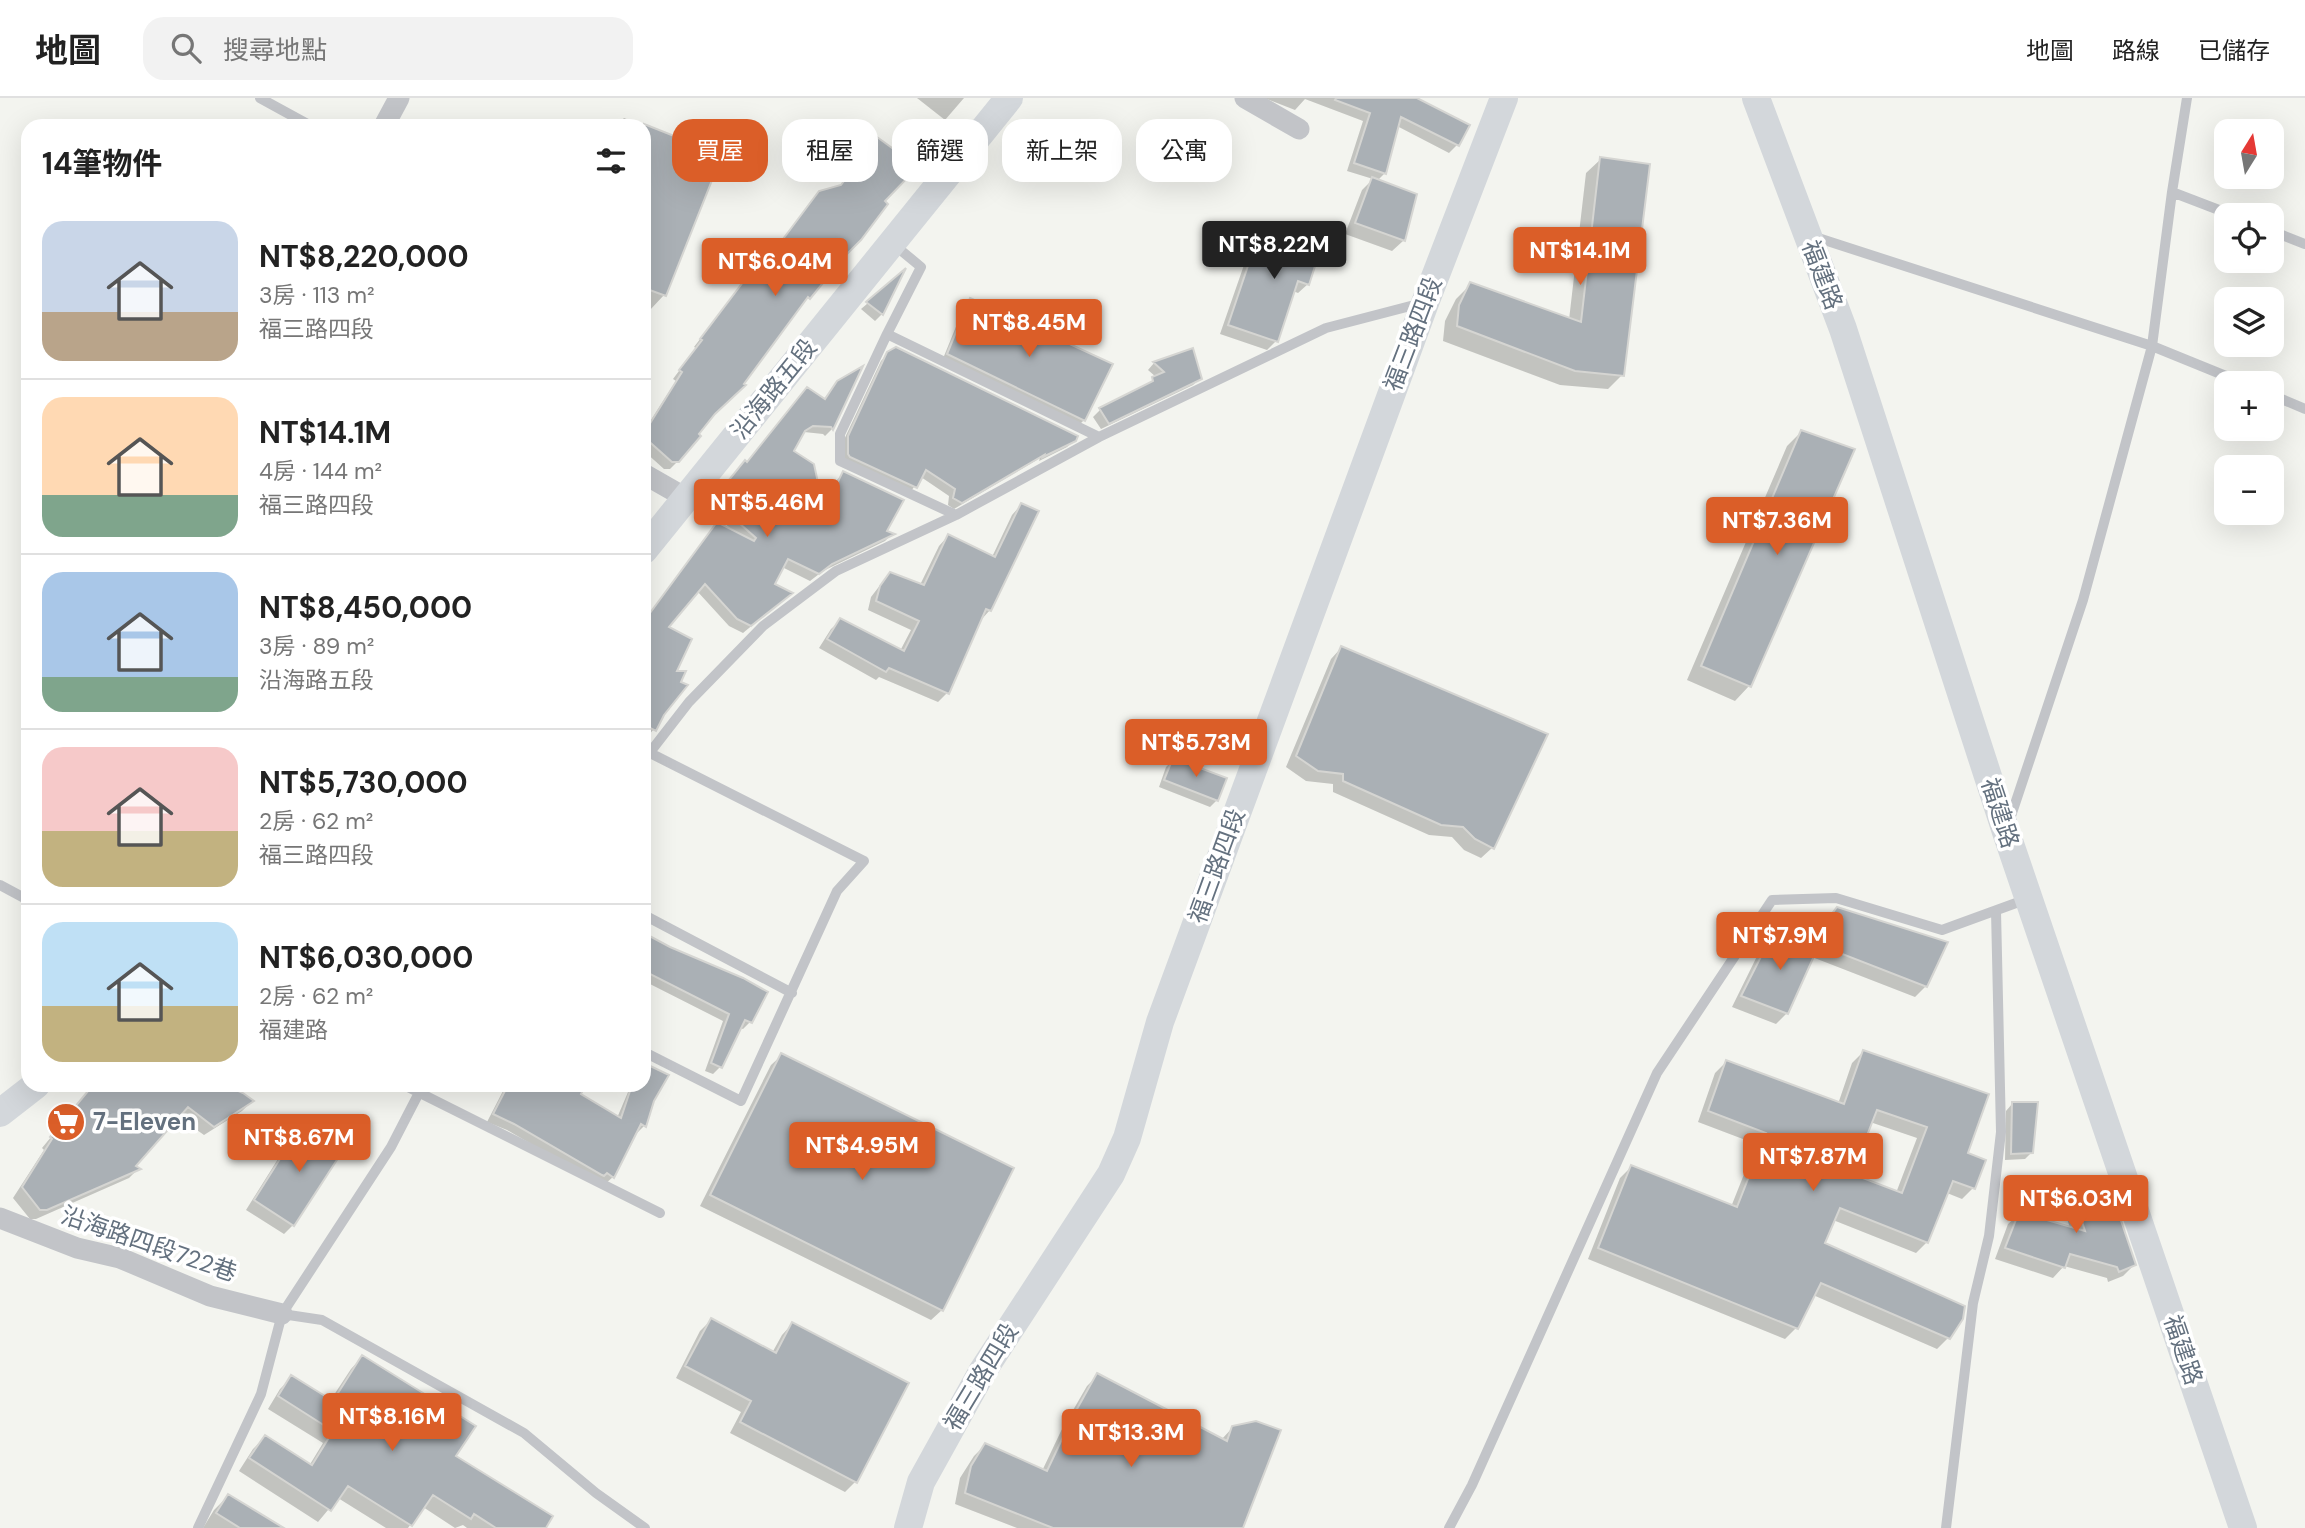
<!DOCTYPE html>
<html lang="zh-TW">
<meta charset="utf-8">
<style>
:root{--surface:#fff;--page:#f2f2f2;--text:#222;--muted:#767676;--line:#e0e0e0;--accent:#db5e28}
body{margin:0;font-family:"DM Sans","Noto Sans TC",sans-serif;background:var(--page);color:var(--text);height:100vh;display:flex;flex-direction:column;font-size:26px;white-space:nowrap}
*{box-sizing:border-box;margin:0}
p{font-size:23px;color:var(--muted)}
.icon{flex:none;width:38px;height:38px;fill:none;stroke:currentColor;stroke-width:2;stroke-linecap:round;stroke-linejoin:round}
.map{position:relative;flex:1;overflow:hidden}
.panel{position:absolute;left:21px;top:21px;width:630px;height:973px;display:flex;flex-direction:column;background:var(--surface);border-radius:21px;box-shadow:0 7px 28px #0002}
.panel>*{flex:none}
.hud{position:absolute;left:672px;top:21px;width:665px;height:63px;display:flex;gap:14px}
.needle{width:46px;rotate:11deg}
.tools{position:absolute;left:2214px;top:21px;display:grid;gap:14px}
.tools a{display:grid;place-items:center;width:70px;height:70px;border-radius:14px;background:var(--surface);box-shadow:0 7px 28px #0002;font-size:35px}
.price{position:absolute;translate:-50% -60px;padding:0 16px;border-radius:7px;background:var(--accent);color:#fff;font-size:23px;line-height:46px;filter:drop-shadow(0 2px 4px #0008)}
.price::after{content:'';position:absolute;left:50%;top:42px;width:21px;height:16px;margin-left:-10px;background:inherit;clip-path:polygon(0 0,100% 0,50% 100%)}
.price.on{background:#222;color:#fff}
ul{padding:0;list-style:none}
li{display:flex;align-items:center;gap:21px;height:175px;padding:0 21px}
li+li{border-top:2px solid var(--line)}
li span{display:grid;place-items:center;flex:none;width:196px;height:140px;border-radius:21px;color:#555}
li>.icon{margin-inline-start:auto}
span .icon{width:84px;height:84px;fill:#fffc;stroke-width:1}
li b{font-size:30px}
h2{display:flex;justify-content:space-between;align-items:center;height:84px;padding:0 21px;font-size:30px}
.tag{padding:0 24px;border-radius:21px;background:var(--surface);box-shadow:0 7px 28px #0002;font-size:24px;line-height:63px}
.tag.on{background:var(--accent);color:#fff}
header{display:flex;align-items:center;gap:42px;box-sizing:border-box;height:98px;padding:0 35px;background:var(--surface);border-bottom:2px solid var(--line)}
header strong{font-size:33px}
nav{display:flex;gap:38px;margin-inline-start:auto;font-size:24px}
.search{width:490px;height:63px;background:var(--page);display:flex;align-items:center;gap:18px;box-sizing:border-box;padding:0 24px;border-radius:21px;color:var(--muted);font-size:26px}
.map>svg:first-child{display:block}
.shadow{fill:#0003;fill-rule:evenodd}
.building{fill:#aab0b5;stroke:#d5d5d2;stroke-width:2;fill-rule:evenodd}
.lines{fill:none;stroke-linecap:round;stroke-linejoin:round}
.lane{stroke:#c2c4c8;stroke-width:10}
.street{stroke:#c2c4c8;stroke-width:21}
.secondary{stroke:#d3d7db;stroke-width:28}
.labels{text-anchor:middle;stroke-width:7;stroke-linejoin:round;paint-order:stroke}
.street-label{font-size:24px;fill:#64717f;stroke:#fff}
.poi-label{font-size:24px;font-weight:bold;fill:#64717f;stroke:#fff;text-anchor:start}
</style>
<header>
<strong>地圖</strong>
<div class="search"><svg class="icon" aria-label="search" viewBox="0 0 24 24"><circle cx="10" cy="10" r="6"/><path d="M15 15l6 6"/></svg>搜尋地點</div>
<nav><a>地圖</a><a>路線</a><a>已儲存</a></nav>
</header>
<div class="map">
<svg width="2305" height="1430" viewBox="0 0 2305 1430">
<rect width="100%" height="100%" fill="#f3f4ef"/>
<path class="shadow" d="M917,0H964L945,22Z
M1264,0H1413L1457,47L1449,55L1397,28L1385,75L1377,83L1415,97L1403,143L1392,153L1345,136L1362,92L1373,81L1347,73L1363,23L1305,1L1295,12Z
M624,20L720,58L664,197L650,212L644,210V28H616Z
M877,42L882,104L842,158L712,318L678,363L670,371H664L644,353V333L676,283L673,281L696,250L694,249L749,177L839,90Z
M1601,61L1622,277L1608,291L1560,287L1443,243L1445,223L1456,201L1471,186L1569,222L1586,75Z
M1270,127L1308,186L1298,195L1293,193L1276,243L1267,252L1220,236L1244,167L1249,162L1261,136Z
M901,177L882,216L875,223L861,211Z
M971,202L1110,267L1084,322L1077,329L942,263L964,209Z
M1191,252L1200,280L1193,287L1101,331L1093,319L1100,312L1146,289L1156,279L1148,272L1154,265Z
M888,255L1074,342L1067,349L1039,363L1040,360L954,411L948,407L949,398L921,379L909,396L844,365L842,346L881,263Z
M859,272L832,331L825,338L823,336L804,334L792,354L822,412L836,383L844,375L884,433L892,436L885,443L823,473L810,483L782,469L773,487L790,496L743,535L729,528L697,493L666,530L674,574L663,616L654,631L647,639L644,638V523L710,434L717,426L731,431L715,417L729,397L721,391L737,372L746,365L800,299L823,302L838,284Z
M1801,334L1853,352L1749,588L1735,603L1687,582L1787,348Z
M644,393L651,397L644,410Z
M1021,407L990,512L981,522L947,595L938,604L879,579L876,582L819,550L831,531L841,522L900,553L911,532L868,512L871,499L881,486L890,476L920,487L939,448L948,438L992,459L1012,417Z
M1341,550L1492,750L1481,760L1464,752L1452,739L1429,737L1333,694V686L1306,683L1286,669L1331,561Z
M1173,662L1217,702L1210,709L1159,689L1166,669Z
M1837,811L1926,888L1915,899L1812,859L1787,915L1776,926L1732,909L1763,846L1774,835L1812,847L1815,838Z
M644,837L750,924L743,931L740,930L720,969L713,976L705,973L723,923L644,883Z
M1863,954L1966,1056L1973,1090L1962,1101L1947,1095L1927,1144L1916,1155L1833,1122L1823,1145L1948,1240L1937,1251L1813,1197L1796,1230L1785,1241L1588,1161L1620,1080L1631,1069L1731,1109L1756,1046L1698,1024L1715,975L1726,964L1838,1006L1852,965ZM1870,1024L1917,1040L1896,1095L1850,1077Z
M782,957L942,1212L931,1222L700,1108L771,967Z
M644,968L653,1002L644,1028L637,1035L635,1034L613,1079L605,1086L596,1084L507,1032L487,1024L506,987H583L579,996L617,1020L631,987H644Z
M94,987H221L251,1004L242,1013L204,1037L177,1018L133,1068L138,1071L129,1080L36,1121H30L13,1100L44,1052L42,1050Z
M2012,1006L2032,1054L2025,1061L2005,1062L2006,1013Z
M302,1028L293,1127L284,1136L246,1112L293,1037Z
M2076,1103L2134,1167L2123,1178L2108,1184L2107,1180L2064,1168L2053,1180L1995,1161L2008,1126L2019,1116L2070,1130L2065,1114Z
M711,1222L772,1255L782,1237L792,1226L855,1384L845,1394L730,1335L741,1314L676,1280L700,1233Z
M362,1259L454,1359L544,1430H467L463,1427L455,1430L423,1409L408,1430H386L338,1400L318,1424L239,1373L253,1351L265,1339L309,1368L323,1345L268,1311L280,1291L292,1279L330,1303L351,1271Z
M1098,1277L1222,1341L1233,1329L1241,1430H1017L955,1406L960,1380L974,1358L985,1347L1042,1373L1061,1333L1087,1288Z
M228,1398L281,1430H203L214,1412Z"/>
<path class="building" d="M1336,0H1417L1470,27L1459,48L1401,19L1386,76L1354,65L1370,15L1335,2Z
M644,26L722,57L666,198L644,190Z
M877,39L918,69L885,103L888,106L861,142L844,159L810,201L808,199L744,286L746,287L715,316L699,336L701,338L679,364H672L644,339V335L682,274L679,272L702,242L700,241L756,167L758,168L778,144L780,145L819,93L841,87Z
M1600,59L1650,66L1624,278L1575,273L1457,228L1459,207L1470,184L1581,224Z
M1372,79L1417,96L1405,143L1355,125Z
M1269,125L1323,143L1309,187L1298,183L1278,244L1228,227L1252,156L1255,157Z
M906,170L883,217L866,204L867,203Z
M970,200L1113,266L1085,323L947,256Z
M896,249L1078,338L1076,343L1043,359L1044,357L962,405L953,400L955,391L926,372L917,390L850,359L848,356V338L887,254Z
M1193,250L1202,281L1109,326L1099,310L1153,283L1152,279L1164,274L1153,264Z
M863,268L833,332L831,329L813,328L805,333L794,353L814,366L824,413L843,373L904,402L887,433L895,436L832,466L819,476L788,461L775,486L793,495L751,528L737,521L705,486L669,529L692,541L677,573H686L681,584L688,587L664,617L656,633L644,627V528L650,515L717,424L754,443L756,440L721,409L735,389L728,383L745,362L747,364L807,289L825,301L837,283Z
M1801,332L1855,351L1751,589L1701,568Z
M1021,405L1039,413L991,513L986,511L949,596L889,570L886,574L827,541L840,520L904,553L919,523L876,503L880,488L890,474L924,487L948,436L995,459Z
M1341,548L1548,636L1494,751L1475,741L1463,729L1441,727L1343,683V676L1318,673L1296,658Z
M1173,660L1227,680L1218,703L1164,682Z
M1837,809L1948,844L1927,889L1819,847L1825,825Z
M1774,833L1819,847L1788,916L1741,898Z
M644,835L670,849L743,880L768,894L752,925L745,922L722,970L711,965L729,916L644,873Z
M1863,952L1989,996L1968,1055L1986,1062L1975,1091L1953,1083L1928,1145L1840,1110L1825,1145L1965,1208L1963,1221L1950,1241L1821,1185L1798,1231L1598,1150L1631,1067L1737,1109L1766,1035L1708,1013L1726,962L1844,1006ZM1877,1012L1927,1029L1902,1095L1852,1076Z
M781,955L1014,1070L943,1213L710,1097Z
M644,965L669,977L654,1003L646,1029L641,1026L614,1080L607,1075L604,1078L602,1077L514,1026L493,1016L508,987H585L581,996L621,1020L632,987H644Z
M93,987H225L243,995L254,1003L214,1029L188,1009L136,1068L141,1071L47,1112H40L22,1089L52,1041L50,1039Z
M2012,1004H2038L2033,1055L2011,1056Z
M302,1026L346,1048L294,1128L254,1102Z
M2110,1090L2136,1167L2119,1174L2117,1169L2070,1156L2065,1170L2005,1150L2019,1114L2085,1133L2075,1102Z
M711,1220L776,1255L792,1224L909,1285L857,1385L740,1324L751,1303L685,1268Z
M362,1257L476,1328L456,1358L553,1418L546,1430H496L474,1416L471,1421L433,1397L412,1428L348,1388L331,1413L249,1360L265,1337L312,1367L333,1333L278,1298L291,1277L333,1303Z
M1097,1275L1227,1343L1232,1328L1256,1323L1281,1332L1243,1430H1053L965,1395L971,1368L985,1345L1047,1373L1072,1320Z
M228,1396L284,1430H240L216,1415Z"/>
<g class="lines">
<path class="lane" d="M260,0L311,28
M2172,94L2232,117
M2272,133L2305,146
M1812,138L2152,248L2243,285
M887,236L921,169L892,145
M2272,297L2305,311
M956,417L840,363V336L887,236L1099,339
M644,662L689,604L763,528L836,473L956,417L1099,339L1326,230L1422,205
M2009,724L2083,502L2152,248L2172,94L2187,0
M0,787L28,802
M644,817L792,895
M644,954L741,1003L837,793L864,763L650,655
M404,987L660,1115
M282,1216L322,1222L524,1335L596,1395L645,1430
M198,1430L261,1296L282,1216L391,1049L423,987
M1449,1430L1472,1387L1657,975L1772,802L1836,800L1942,832L2027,801
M1946,1430L1973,1205L1989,1138L2001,1034L1996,813"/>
<path class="street" d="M1245,0L1299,31
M384,28L399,0
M644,376L686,400
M0,1120L77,1150L120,1160L210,1198L282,1216"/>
<path class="secondary" d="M1756,0L1843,231L2006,734L2243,1430
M644,452L1009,0
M0,1015L36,987
M908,1430L921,1384L982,1274L1111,1076L1127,1040L1160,924L1425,205L1504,0"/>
</g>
<defs>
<symbol id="supermarket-disc" viewBox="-11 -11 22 22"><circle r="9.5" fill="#db5e28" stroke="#fff"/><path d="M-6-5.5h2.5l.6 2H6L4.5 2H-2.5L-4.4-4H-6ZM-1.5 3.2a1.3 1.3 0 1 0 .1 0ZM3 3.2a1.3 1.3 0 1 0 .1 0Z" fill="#fff"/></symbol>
</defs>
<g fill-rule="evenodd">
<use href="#supermarket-disc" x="44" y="1002" width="44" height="44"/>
</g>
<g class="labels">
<g class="street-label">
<text transform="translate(1822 177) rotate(69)" y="8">福建路</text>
<text transform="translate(1413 236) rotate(-69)" y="8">福三路四段</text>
<text transform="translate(774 291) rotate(-51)" y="8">沿海路五段</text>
<text transform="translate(2000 715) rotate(72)" y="8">福建路</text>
<text transform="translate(1217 768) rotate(-70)" y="8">福三路四段</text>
<text transform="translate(149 1146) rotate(19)" y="8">沿海路四段722巷</text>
<text transform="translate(2183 1252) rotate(71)" y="8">福建路</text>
<text transform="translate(981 1279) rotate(-59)" y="8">福三路四段</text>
</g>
<g class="poi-label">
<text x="93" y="1032">7-Eleven</text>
</g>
</g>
</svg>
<div class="tools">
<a><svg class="needle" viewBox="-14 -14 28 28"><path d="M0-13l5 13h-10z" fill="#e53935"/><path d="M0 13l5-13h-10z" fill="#767676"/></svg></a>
<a><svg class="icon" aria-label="locate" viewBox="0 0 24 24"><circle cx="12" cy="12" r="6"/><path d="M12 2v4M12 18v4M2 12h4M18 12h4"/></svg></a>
<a><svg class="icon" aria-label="layers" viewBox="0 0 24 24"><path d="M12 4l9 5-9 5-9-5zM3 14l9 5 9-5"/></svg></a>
<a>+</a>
<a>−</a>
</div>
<b class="price on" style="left:1274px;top:183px">NT$8.22M</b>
<b class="price" style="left:1580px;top:189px">NT$14.1M</b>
<b class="price" style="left:775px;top:200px">NT$6.04M</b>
<b class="price" style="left:1029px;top:261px">NT$8.45M</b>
<b class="price" style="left:767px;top:441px">NT$5.46M</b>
<b class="price" style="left:1777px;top:459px">NT$7.36M</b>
<b class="price" style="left:1196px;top:681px">NT$5.73M</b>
<b class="price" style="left:1780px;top:874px">NT$7.9M</b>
<b class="price" style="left:299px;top:1076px">NT$8.67M</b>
<b class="price" style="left:862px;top:1084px">NT$4.95M</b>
<b class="price" style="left:1813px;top:1095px">NT$7.87M</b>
<b class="price" style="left:2076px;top:1137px">NT$6.03M</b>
<b class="price" style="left:392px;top:1355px">NT$8.16M</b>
<b class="price" style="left:1131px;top:1371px">NT$13.3M</b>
<div class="hud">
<a class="tag on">買屋</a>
<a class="tag">租屋</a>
<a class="tag">篩選</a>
<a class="tag">新上架</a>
<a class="tag">公寓</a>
</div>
<section class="panel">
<h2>14筆物件<svg class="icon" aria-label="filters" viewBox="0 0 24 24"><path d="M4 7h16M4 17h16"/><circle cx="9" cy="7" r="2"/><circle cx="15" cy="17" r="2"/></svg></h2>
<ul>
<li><span style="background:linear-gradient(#c9d6e8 65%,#b9a48a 0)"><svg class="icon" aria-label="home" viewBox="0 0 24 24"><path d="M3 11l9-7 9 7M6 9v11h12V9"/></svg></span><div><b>NT$8,220,000</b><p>3房 · 113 m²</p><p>福三路四段</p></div></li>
<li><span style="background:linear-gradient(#ffd9b3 70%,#7fa58c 0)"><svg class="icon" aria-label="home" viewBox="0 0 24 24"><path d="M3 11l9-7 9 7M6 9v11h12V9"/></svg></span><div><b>NT$14.1M</b><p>4房 · 144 m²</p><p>福三路四段</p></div></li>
<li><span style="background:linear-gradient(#a9c7e8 75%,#7fa58c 0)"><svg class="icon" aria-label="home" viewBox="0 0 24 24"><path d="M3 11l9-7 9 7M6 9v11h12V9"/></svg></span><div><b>NT$8,450,000</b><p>3房 · 89 m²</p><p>沿海路五段</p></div></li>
<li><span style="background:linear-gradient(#f6c9c9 60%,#c2b280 0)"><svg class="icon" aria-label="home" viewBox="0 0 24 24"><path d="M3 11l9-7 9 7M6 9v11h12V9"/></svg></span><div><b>NT$5,730,000</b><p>2房 · 62 m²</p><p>福三路四段</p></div></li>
<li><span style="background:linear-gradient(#bfe0f5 60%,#c2b280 0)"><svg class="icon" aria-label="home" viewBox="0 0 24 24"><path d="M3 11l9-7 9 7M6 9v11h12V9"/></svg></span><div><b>NT$6,030,000</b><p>2房 · 62 m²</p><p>福建路</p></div></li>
</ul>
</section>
</div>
